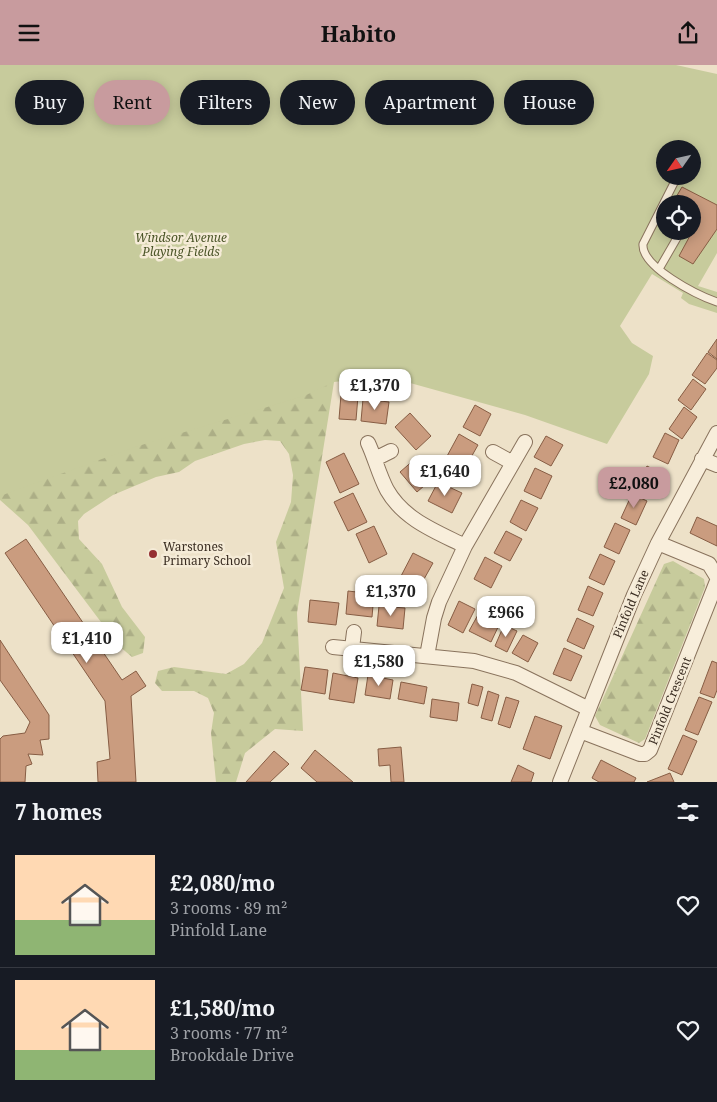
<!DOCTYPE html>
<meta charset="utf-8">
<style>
:root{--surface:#171b24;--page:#242831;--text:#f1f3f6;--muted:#9ea1a6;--line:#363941;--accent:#c89b9e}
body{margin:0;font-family:"Noto Serif",serif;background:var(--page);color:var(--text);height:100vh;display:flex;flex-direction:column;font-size:19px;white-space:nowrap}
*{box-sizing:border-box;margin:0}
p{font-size:16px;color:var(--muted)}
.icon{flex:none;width:28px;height:28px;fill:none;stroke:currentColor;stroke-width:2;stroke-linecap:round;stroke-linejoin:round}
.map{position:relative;height:717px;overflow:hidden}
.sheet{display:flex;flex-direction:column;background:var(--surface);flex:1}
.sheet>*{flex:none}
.guide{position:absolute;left:15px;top:15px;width:688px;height:45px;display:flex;gap:10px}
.needle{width:32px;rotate:236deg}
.fabs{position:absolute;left:656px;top:75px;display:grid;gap:10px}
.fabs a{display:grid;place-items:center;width:45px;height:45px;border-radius:50%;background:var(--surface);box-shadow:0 2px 12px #0003;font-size:25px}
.price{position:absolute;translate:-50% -42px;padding:0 11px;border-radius:10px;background:#fff;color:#222;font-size:16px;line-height:32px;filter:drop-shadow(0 1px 2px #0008)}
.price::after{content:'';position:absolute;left:50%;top:30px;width:15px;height:11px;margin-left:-8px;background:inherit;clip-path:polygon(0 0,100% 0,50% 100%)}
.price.current{background:var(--accent);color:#111}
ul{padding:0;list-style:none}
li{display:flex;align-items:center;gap:15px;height:125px;padding:0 15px}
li+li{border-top:1px solid var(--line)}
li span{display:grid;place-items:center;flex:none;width:140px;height:100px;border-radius:0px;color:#555}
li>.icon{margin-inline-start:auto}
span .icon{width:60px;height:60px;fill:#fffc;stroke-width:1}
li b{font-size:21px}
h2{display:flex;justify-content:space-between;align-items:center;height:60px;padding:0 15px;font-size:21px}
.chip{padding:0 18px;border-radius:22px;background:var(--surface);box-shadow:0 2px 12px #0003;font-size:18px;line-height:45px}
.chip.current{background:var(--accent);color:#111}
header{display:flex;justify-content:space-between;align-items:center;height:65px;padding:0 15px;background:var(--accent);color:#111;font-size:22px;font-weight:700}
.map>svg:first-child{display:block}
.forest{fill:url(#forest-firs)}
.green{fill:#c7cb9c;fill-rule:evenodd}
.building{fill:#ca9c7f;stroke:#875d44}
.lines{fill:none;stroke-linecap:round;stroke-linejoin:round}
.lane-casing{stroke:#89735d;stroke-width:9}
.street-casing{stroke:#89735d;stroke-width:16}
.lane{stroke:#f8eedb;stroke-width:7}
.street{stroke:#f8eedb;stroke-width:14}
.poi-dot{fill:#953033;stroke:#f5ebd7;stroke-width:2}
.labels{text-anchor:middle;stroke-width:5;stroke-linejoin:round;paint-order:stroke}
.park-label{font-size:12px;font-style:italic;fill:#4b5528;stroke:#f5ebd7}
.poi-label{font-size:12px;fill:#392c21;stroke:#f5ebd7;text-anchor:start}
.street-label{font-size:12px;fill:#392c21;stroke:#f5ebd7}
</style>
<header><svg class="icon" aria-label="menu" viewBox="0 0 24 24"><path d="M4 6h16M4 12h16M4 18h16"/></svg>Habito<svg class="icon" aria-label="share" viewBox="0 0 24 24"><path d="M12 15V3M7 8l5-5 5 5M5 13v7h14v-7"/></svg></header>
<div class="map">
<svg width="717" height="717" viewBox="0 0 717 717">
<defs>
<pattern id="forest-firs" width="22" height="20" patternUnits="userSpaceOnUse" patternTransform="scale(1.25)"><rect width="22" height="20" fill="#c7cb9c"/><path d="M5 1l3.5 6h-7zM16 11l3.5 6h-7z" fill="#acae86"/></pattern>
</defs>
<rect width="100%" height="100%" fill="#ede1c8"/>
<path class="forest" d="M332,309L334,317L297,548L303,666L275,664L245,688L236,717H216L211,668L214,648L208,633L194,626H162L155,618L158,606L174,602L226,609L244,599L262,578L284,523L276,477L291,437L293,410L289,389L280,376L265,375L244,379L195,396L179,407L156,412L113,430L84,449L78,456L79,474L102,499L122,542L145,572L143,588L132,592L119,581L28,460L0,435V352Z
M673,496L704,514L705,522L645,674L639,678L600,660L595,651L664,499Z"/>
<path class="green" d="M0,0H676L717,9V188L698,221L717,227V248L689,239L681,233L683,228L652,209L620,261L632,278L653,291L649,309L607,379L525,350L385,311L334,317L304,331L135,382L0,431ZM665,84H692V111H665ZM665,139H692V166H665Z"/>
<path class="building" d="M682,122L717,140V164L693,199L679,191L692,167L696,155L692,153V139H672Z
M717,274V294L708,287Z
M707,288L717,295V303L705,319L692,310Z
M693,314L706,324L691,345L678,335Z
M341,330L358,331L356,355L339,354Z
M363,334L389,337L386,359L361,356Z
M475,340L491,349L480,371L463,362Z
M684,342L697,352L682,374L669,364Z
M410,348L431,371L416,385L395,362Z
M665,368L679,375L668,399L653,392Z
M459,369L478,380L465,403L446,393Z
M546,371L563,380L551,401L534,392Z
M344,388L359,419L340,428L326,397Z
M415,394L432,414L417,427L400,407Z
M647,401L662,409L650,432L635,425Z
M535,403L552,411L541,434L524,426Z
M438,417L462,428L452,448L428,436Z
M353,428L367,457L348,466L334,437Z
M632,429L647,436L636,460L621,453Z
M521,435L538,443L526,466L510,457Z
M697,452L717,461V481L690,468Z
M615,458L630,465L619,489L604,482Z
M374,461L387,489L369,498L356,469Z
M506,466L522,474L510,496L494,488Z
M26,474L122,615L136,606L146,621L131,631L136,717H98L97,697L110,694L105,636L5,488Z
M413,488L433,498L419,523L400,513Z
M600,489L615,496L604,520L589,513Z
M485,492L502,501L491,523L474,514Z
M588,521L603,528L593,551L578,545Z
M348,526L374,529L372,552L346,549Z
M310,535L339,538L336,560L308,557Z
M459,536L475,544L463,568L448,560Z
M379,541L405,543L403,564L377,561Z
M479,548L500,558L491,577L469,566Z
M577,553L594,561L584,584L567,576Z
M504,560L517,566L507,587L495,581Z
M523,570L538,578L528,597L512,588Z
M0,575L49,650V674L40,675L43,690L28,689L32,699L26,701L25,717H0V674L3,671L25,668L30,657L0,615Z
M564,583L582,591L571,616L553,609Z
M712,596L717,598V625L714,633L700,628Z
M305,602L328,605L325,629L301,625Z
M333,608L358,613L354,638L329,634Z
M368,610L393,615L390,634L365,630Z
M401,617L427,622L424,639L398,634Z
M472,619L483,622L478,641L468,638Z
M488,626L499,630L492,656L481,653Z
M506,632L519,636L510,663L498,659Z
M699,632L712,637L698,670L685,665Z
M432,634L459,638L457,656L430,652Z
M535,651L562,661L550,694L523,684Z
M683,670L697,676L682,710L668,704Z
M401,682L404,717H391L390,700L379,701L378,684Z
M315,685L353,717H317L301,703Z
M274,686L289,699L270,717H246Z
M601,695L636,713L634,717H599L592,713Z
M518,700L534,708L531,717H511Z
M670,708L674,717H647Z"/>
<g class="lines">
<defs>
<path id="lane" d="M676,114L643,179C641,202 697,230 717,237
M659,204L681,166"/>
<path id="street" d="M368,378C375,393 379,410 387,425C404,455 437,467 465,481
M493,387L513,398
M375,394L391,386
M702,394L717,400
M658,478L709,499L717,512
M333,582L474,596L516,608L589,644
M352,583L354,567
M427,591L434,553L439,537L465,481L525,377
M580,666L640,689H645L650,685L717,516
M560,717L634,530L658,478L717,368"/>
</defs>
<use href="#lane" class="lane-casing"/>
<use href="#street" class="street-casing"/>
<use href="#lane" class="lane"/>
<use href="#street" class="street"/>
</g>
<circle class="poi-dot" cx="153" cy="489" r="5"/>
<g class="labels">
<g class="park-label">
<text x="181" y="177">Windsor Avenue<tspan x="181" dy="14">Playing Fields</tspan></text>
</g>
<g class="poi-label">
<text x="163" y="486">Warstones<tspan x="163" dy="14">Primary School</tspan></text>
</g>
<g class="street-label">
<text transform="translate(631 539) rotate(-67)" y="4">Pinfold Lane</text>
<text transform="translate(670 636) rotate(-68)" y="4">Pinfold Crescent</text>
</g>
</g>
</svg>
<div class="fabs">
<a><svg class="needle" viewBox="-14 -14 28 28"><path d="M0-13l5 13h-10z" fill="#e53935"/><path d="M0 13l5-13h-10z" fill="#9ea1a6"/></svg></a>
<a><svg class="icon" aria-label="locate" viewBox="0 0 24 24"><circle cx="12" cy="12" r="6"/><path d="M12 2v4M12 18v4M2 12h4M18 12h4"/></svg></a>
</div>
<b class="price" style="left:375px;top:346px">£1,370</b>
<b class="price" style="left:445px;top:432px">£1,640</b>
<b class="price current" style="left:634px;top:444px">£2,080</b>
<b class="price" style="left:391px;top:552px">£1,370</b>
<b class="price" style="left:506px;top:573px">£966</b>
<b class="price" style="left:87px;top:599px">£1,410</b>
<b class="price" style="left:379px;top:622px">£1,580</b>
<div class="guide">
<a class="chip">Buy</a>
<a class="chip current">Rent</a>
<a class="chip">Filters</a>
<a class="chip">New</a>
<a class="chip">Apartment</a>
<a class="chip">House</a>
</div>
</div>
<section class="sheet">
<h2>7 homes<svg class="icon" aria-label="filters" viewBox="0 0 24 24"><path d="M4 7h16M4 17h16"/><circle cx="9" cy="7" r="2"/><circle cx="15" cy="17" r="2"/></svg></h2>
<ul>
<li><span style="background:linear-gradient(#ffd9b3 65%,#8fb573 0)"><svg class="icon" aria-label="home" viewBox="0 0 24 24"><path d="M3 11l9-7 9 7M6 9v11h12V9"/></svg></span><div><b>£2,080/mo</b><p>3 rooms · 89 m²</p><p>Pinfold Lane</p></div><svg class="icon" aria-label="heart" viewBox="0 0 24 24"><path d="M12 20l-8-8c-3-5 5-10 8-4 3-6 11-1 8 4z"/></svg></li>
<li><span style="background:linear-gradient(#ffd9b3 70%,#8fb573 0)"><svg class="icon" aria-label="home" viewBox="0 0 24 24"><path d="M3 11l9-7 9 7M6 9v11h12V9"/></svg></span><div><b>£1,580/mo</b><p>3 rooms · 77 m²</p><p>Brookdale Drive</p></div><svg class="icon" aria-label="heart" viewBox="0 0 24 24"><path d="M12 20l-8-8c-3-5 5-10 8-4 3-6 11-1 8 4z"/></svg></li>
</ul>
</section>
